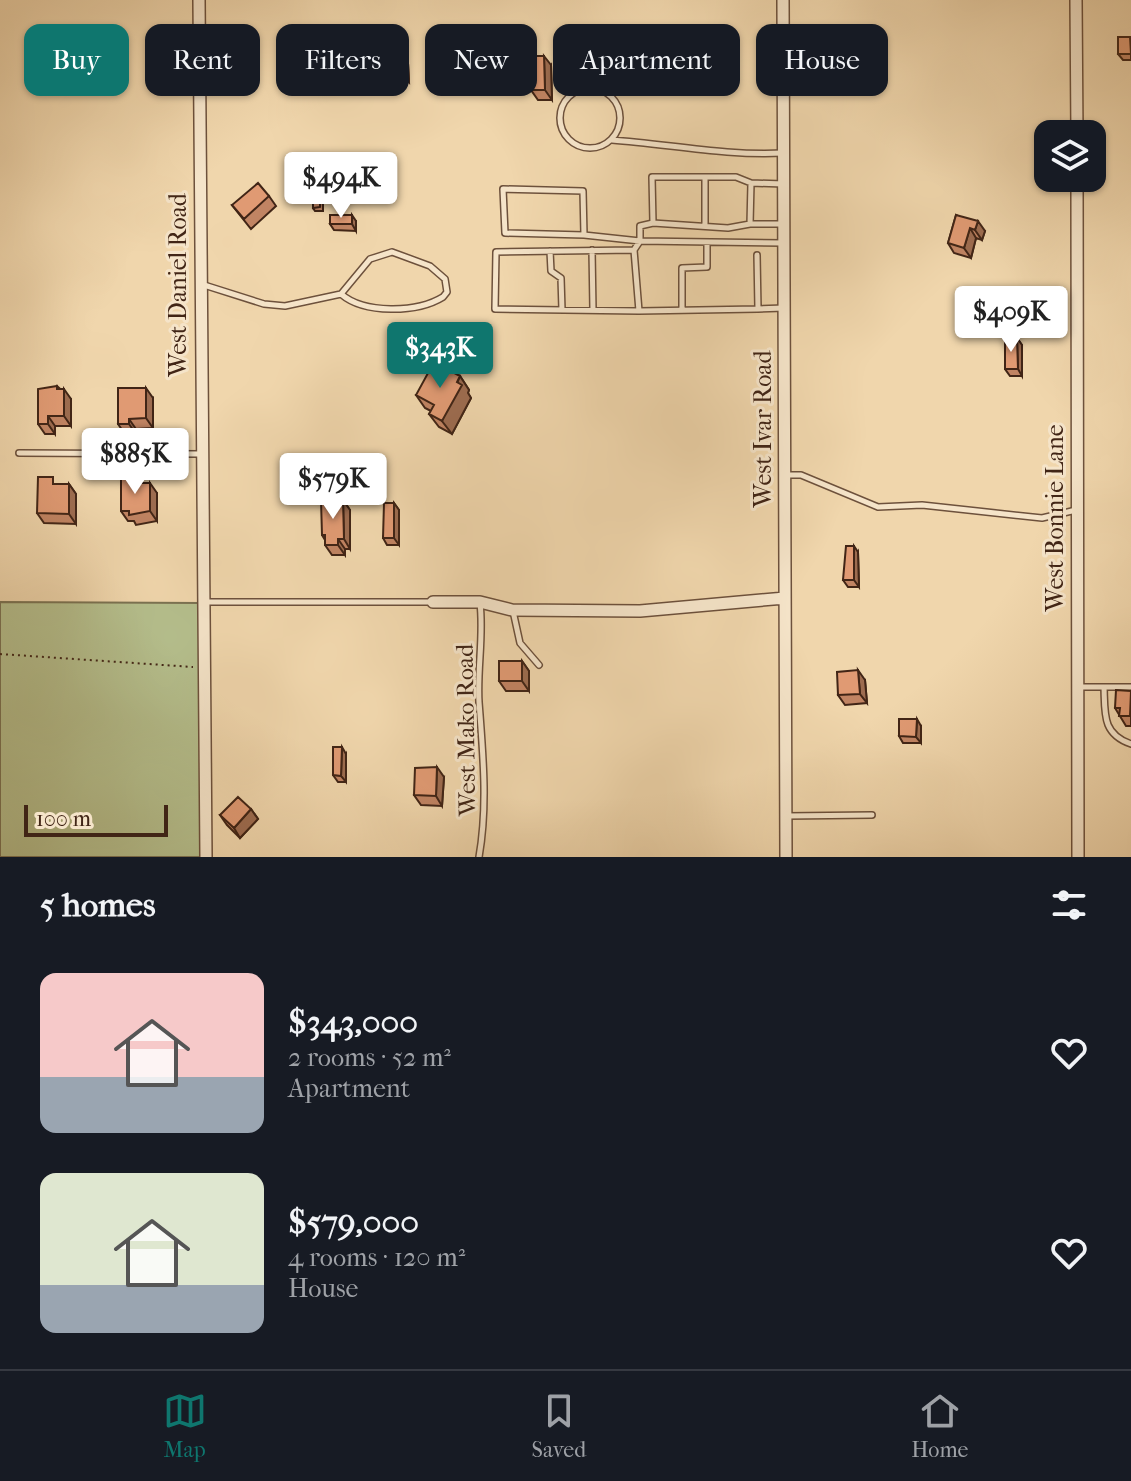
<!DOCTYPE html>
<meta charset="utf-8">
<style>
:root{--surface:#171b24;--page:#242831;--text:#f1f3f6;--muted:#9ea1a6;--line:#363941;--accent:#0f766e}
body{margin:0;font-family:"IM FELL French Canon",serif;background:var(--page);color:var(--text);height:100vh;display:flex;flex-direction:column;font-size:30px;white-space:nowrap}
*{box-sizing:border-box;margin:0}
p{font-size:26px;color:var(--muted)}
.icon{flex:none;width:44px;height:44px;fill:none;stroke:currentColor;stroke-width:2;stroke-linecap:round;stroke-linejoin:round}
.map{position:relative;height:857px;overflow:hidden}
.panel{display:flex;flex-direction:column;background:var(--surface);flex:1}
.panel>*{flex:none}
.banner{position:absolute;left:24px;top:24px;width:1084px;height:72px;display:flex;gap:16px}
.fabs{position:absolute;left:1034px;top:120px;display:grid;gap:16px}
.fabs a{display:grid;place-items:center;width:72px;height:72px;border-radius:16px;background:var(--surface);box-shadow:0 2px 6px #0004;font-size:40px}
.scale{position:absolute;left:24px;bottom:20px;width:144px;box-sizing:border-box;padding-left:8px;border:4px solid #412516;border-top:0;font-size:22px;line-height:28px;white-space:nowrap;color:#412516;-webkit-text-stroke:6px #f5e4c9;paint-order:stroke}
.price{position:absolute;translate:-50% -68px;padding:0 18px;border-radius:8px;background:#fff;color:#222;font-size:26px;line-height:52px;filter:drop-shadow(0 2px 4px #0008)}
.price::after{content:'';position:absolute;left:50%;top:48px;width:24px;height:18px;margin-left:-12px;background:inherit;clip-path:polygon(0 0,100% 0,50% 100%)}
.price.active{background:var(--accent);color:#fff}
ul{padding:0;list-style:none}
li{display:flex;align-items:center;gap:24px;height:200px;padding:0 40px}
li span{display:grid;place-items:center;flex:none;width:224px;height:160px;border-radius:16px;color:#555}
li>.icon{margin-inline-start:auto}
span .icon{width:96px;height:96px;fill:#fffc;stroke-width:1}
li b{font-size:34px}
h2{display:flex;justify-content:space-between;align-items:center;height:96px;padding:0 40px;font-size:34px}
.tag{padding:0 28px;border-radius:16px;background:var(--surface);box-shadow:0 2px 6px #0004;font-size:28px;line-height:72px}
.tag.active{background:var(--accent);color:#fff}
.tabs{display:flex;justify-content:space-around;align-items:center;height:112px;border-top:2px solid var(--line);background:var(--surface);font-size:22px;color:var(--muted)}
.tabs a{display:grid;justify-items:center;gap:4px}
.tabs .active{color:var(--accent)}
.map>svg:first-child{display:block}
.green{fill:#b5bf8d;stroke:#7b7252;stroke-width:2}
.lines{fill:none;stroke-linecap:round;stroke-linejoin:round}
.service-casing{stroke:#6d513c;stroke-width:8}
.minor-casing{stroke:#6d513c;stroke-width:14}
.path{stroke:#412516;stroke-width:2;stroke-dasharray:2 4;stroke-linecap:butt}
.service{stroke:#f5e4c9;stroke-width:5}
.minor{stroke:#f5e4c9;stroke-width:11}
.wall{fill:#c18463;stroke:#412516;stroke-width:2}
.shaded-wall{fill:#9d6c50;stroke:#412516;stroke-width:2}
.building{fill:#e09a73;stroke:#412516;stroke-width:2}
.labels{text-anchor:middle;stroke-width:6;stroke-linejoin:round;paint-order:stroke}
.street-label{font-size:24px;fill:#412516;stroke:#f5e4c9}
</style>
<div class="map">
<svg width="1131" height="857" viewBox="0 0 1131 857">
<rect width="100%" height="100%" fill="#f0d6ac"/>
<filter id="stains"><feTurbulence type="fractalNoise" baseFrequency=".0025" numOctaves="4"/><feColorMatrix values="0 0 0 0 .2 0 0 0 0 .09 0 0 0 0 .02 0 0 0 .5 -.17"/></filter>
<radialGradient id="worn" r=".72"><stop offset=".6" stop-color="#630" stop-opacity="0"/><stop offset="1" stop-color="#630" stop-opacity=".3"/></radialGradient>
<path class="green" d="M0,602L201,603V857H0Z"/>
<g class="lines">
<defs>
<path id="service" d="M560 118a30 30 0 1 1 60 0a30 30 0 1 1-60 0Z
M612,140C668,144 727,156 783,153
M705,177V226
M750,224L728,228L653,223L652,177H736L751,183
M783,224H750L751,183L784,184
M584,235L505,233L503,189L583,191L584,235L640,241L783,243
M592,250L593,310
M634,250L639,311L495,309L496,252L634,250L640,241V226L653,223
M550,251L551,271L561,278L562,310
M204,285L264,304L285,306L341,294L370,259L392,252L430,266L445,279L447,292L443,297C417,313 364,314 341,294
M758,309L784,308
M682,310V268L707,267V242
M639,311L758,309L757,255
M19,453L201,454
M787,475H801L878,507L922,505L1042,518L1076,510
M206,602H433
M513,611L520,643L539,665
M1078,687H1131
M1104,687C1105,714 1102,734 1131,744
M787,816L872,815
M479,857C488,805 483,755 479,702C477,669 484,636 480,603"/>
<path id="minor" d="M199,0L206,857
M783,0L786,857
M1076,0L1077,134
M1077,178L1078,857
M433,602H480L512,610L640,611L785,598"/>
</defs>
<use href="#service" class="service-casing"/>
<use href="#minor" class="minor-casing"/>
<path class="path" d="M0,654L193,667"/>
<use href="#service" class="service"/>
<use href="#minor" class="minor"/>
</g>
<path class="wall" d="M1131,38V60H1123L1118,54Z
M325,53L319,79L301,72L295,62Z
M408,63L409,82L395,83L390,76Z
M551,65L552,100H538L531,90Z
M269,196L276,206L251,229L232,205Z
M320,200L323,203V211H315L313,208Z
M956,215L985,231L982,240L976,238L971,258L954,253L948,243Z
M356,221V231L334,230L330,224Z
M1017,338L1022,345V376H1010L1005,369Z
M460,376L469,390L468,393L471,398L452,434L439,427L429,414L431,411L425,408L416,395Z
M57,386L71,399V426H55V434H45L38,424Z
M153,398V428L136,429V434H125L118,424Z
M133,476L138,483L157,493V521L136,525L134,521H128L121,511Z
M58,484H69L76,494V524L44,523L37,513Z
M343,500L350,510V549H345V555H332L325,545V540L322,535Z
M394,503L399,510V545H387L383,538Z
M858,552L859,587H848L843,580Z
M522,661L529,671V691H506L499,681Z
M865,680L867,703L845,705L838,695Z
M1131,691V726H1126L1115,708Z
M921,726V743H903L899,736Z
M346,754V782H338L333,775Z
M444,777L442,806L421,805L414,795Z
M251,809L258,819L240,838L227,825L220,815Z"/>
<path class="shaded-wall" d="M318,44L325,53L319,79L312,69Z
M544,56L551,65L552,100L545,90Z
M404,57L408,63L409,82L404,76Z
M352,215L356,221V231L352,224Z
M978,221L985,231L982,240L975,230Z
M970,228L976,238L971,258L964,248Z
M1017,338L1022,345V376L1018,369Z
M460,376L469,390L468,393L471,398L452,434L442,421Z
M146,388L153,398V428L146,418Z
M64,389L71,399V426L64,416Z
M48,416L55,426V434L48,424Z
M129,419L136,429V434L129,424Z
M150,483L157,493V521L150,511Z
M69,484L76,494V524L69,514Z
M343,500L350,510V549L344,539Z
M394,503L399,510V545L394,538Z
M338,539L345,549V555L338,545Z
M854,546L858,552L859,587L854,580Z
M522,661L529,671V691L522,681Z
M858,670L865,680L867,703L860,694Z
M917,719L921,726V743L916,737Z
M342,747L346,754V782L341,776Z
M437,767L444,777L442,806L436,796Z
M251,809L258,819L240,838L234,828Z"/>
<path class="building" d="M1118,37H1130L1131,54H1118Z
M304,38L318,44L312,69L295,62Z
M531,56H544L545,90H531Z
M390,57H404V76H390Z
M258,183L269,196L244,219L232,205Z
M313,200H320V207L313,208Z
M330,215H352V224H330Z
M956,215L978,221L975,230L970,228L964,248L948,243Z
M1017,338L1018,369H1005V339Z
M434,362L460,376L457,382L462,385L442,421L429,414L434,405L416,395Z
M57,386V389H64V416H48V424H38V389Z
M118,388H146V418L129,419V424H118Z
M121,476H133V483H150V511L129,515V511H121Z
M38,477H53V484H69V514L37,513Z
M321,500H343L344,539H338V545H325V535H322Z
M384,503H394V538H383Z
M846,546H854V580H843Z
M499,661H522V681H499Z
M858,670L860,694L838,695L837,672Z
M1116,690L1131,691L1130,716H1119L1120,708H1115Z
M899,719H917L916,737L899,736Z
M333,747H342L341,776L333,775Z
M437,767L436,796L414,795L415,768Z
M238,797L251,809L234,828L220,815Z"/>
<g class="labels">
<g class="street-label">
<text transform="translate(178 285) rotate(-90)" y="8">West Daniel Road</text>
<text transform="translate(763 429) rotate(-90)" y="8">West Ivar Road</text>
<text transform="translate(1055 518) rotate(-90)" y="8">West Bonnie Lane</text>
<text transform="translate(466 730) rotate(-91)" y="8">West Mako Road</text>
</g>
</g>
<rect width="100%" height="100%" filter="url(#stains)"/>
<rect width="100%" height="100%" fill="url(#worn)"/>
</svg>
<div class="fabs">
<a><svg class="icon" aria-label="layers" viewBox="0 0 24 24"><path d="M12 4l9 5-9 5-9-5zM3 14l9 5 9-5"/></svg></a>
</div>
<div class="scale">100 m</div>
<b class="price" style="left:341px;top:220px">$494K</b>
<b class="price" style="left:1011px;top:354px">$409K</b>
<b class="price active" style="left:440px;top:390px">$343K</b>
<b class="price" style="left:135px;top:496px">$885K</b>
<b class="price" style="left:333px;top:521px">$579K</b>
<div class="banner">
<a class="tag active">Buy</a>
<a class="tag">Rent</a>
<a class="tag">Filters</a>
<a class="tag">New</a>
<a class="tag">Apartment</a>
<a class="tag">House</a>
</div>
</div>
<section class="panel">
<h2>5 homes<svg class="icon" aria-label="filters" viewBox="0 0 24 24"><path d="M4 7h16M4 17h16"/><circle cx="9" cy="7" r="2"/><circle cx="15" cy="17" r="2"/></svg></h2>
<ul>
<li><span style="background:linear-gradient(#f6c9c9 65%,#9aa5b1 0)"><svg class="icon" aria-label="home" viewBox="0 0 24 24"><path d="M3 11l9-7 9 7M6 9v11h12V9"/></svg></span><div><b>$343,000</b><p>2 rooms · 52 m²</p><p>Apartment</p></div><svg class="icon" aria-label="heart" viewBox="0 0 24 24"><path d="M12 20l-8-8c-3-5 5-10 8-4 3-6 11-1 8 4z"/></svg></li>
<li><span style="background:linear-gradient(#dfe7d0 70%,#9aa5b1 0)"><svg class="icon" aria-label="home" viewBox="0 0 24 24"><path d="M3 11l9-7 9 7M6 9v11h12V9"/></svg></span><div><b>$579,000</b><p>4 rooms · 120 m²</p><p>House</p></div><svg class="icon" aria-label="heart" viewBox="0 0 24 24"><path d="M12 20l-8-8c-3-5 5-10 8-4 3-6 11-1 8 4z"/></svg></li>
</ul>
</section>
<nav class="tabs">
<a class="active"><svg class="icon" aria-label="map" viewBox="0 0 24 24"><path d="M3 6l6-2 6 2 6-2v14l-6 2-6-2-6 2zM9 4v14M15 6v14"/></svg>Map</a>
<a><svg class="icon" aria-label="saved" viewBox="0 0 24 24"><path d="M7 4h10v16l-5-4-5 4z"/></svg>Saved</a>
<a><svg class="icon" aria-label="home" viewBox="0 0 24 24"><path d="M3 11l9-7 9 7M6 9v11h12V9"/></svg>Home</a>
</nav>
